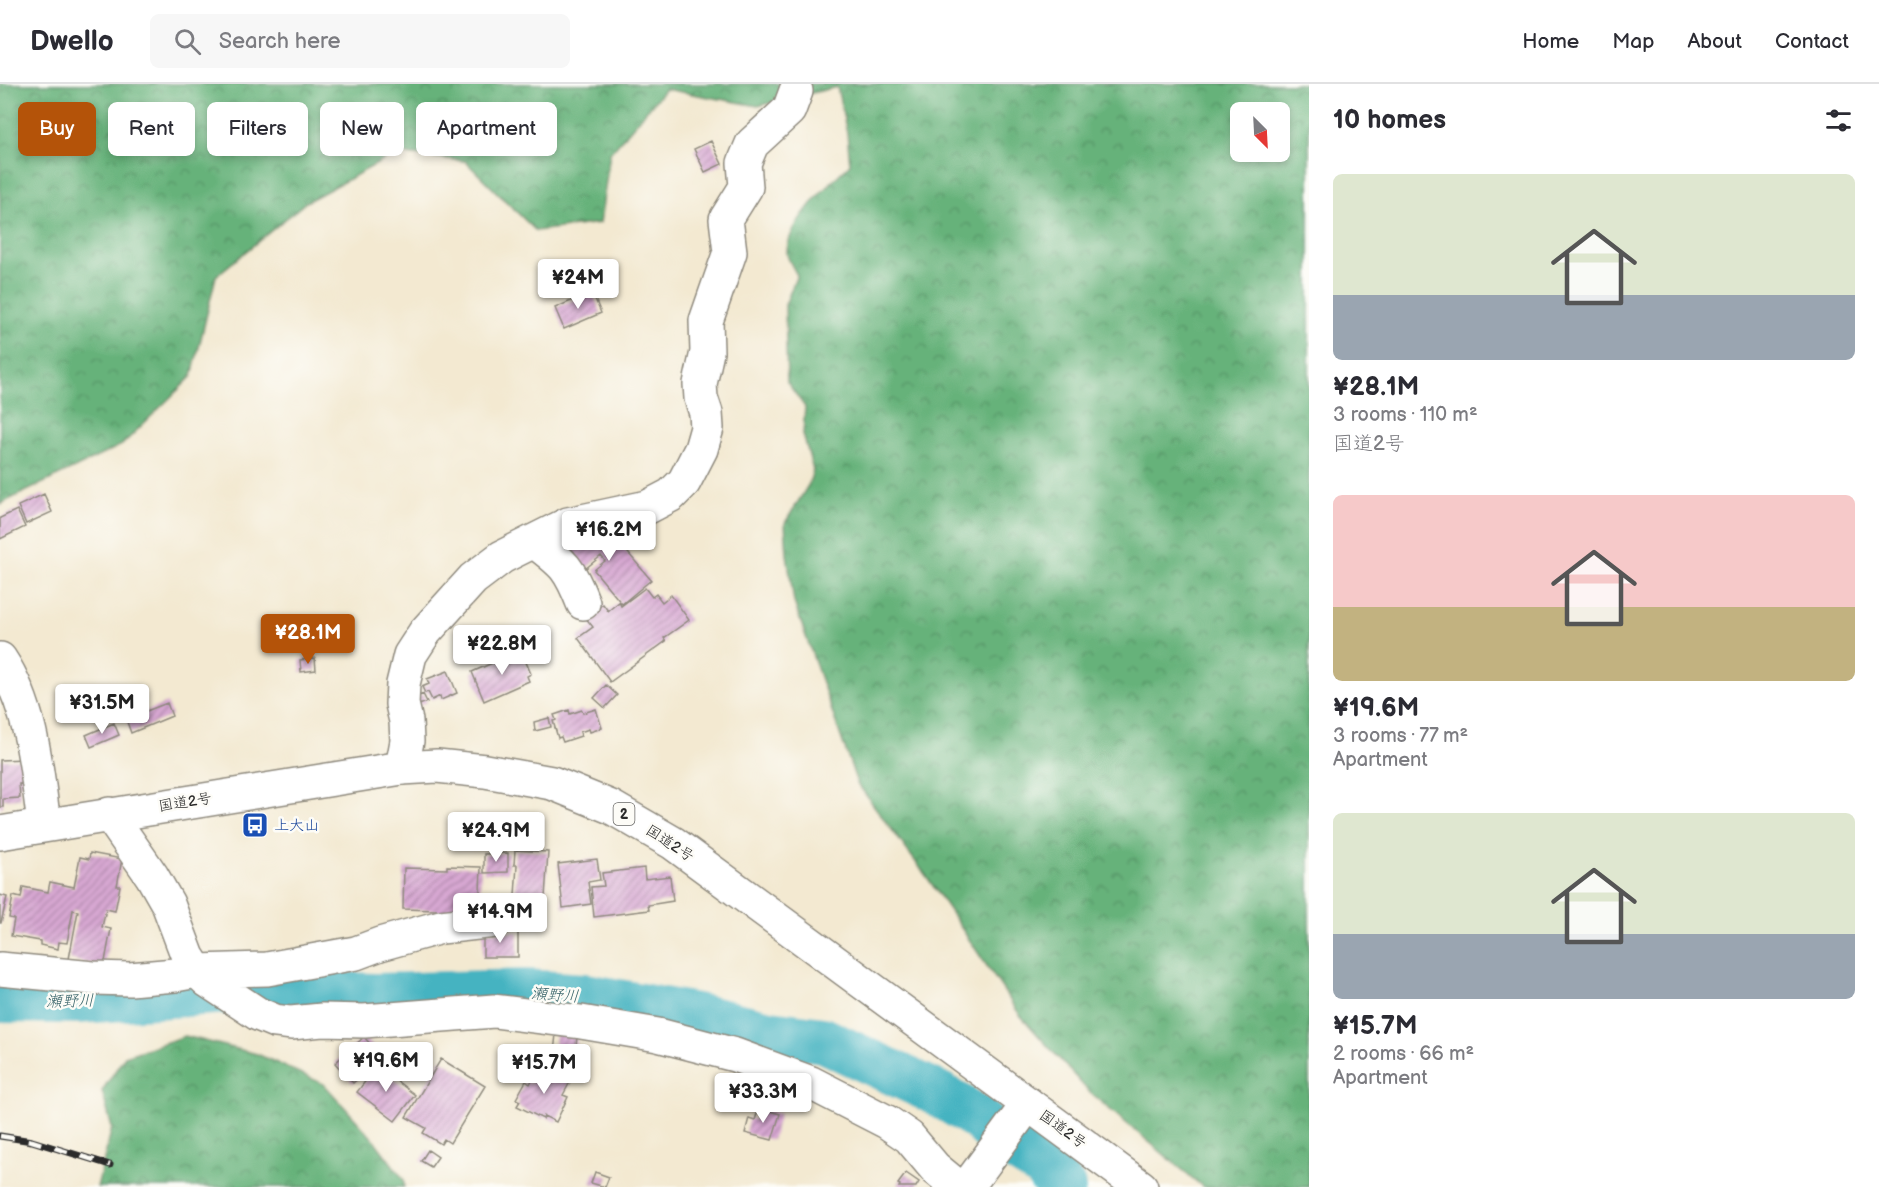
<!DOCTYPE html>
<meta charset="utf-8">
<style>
:root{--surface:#fff;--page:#f7f7f7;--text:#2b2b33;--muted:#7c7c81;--line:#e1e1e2;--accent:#b45309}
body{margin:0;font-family:"Balsamiq Sans","Klee One",sans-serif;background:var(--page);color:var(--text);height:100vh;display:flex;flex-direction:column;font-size:22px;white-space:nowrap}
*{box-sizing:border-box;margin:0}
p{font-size:20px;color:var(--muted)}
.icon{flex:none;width:33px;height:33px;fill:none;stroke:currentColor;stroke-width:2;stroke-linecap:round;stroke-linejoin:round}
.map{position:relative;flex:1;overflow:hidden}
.sheet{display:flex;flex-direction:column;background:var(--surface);width:570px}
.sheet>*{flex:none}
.guide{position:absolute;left:18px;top:18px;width:570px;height:54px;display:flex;gap:12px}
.needle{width:39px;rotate:156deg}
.fabs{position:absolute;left:1230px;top:18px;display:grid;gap:12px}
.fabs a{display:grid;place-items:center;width:60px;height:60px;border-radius:9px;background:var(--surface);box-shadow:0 3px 9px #0003;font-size:30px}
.price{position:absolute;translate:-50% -51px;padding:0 14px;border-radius:6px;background:#fff;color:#222;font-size:20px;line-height:39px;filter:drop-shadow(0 2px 3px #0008)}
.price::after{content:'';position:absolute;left:50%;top:36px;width:18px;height:14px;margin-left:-9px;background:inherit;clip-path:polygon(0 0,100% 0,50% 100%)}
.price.current{background:var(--accent);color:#fff}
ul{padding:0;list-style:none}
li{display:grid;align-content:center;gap:12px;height:318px;padding:0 24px}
li span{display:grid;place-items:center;height:186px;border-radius:9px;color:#555}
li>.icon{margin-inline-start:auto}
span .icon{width:108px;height:108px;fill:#fffc;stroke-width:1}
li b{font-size:26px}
h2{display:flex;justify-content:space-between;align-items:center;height:72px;padding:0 24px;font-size:26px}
.chip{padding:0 21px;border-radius:9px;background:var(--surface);box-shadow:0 3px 9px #0003;font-size:21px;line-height:54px}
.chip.current{background:var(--accent);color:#fff}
header{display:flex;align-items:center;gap:36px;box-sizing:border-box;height:84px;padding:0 30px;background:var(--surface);border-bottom:2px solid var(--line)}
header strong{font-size:28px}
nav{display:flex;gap:33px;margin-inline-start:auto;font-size:21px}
.search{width:420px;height:54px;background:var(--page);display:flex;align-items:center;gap:15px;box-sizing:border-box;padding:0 21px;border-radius:9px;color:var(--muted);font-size:22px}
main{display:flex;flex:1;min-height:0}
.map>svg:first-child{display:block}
.forest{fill:url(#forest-crowns);stroke:#486e52;stroke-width:1.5;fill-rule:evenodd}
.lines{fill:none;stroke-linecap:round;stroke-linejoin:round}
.river{stroke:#45b3c1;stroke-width:46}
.building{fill:url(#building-hatch)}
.minor-casing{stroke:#8f8a7e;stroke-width:36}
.highway-casing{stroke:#8f8a7e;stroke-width:36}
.minor{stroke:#fff;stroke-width:33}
.highway{stroke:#fff;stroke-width:33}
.rail-casing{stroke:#2b2b2b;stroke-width:7}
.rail{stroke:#fdfcf7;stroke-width:4.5;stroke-dasharray:14;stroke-linecap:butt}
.labels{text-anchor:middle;stroke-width:5;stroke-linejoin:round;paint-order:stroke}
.shield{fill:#fdfcf7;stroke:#6a6a68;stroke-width:1.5}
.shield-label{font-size:14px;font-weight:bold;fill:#2b2b2b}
.street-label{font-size:15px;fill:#2b2b2b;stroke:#fdfcf7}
.transit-label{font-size:15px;fill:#164399;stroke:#fdfcf7;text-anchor:start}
.water-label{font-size:16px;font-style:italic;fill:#356167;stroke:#fdfcf7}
</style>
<header>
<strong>Dwello</strong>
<div class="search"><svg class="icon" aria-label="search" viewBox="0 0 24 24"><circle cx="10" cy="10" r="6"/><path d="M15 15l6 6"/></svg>Search here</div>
<nav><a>Home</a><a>Map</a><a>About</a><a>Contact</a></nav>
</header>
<main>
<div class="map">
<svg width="1309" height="1103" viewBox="0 0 1309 1103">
<defs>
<pattern id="forest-crowns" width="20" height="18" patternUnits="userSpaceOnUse" patternTransform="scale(1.5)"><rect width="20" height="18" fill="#66b27a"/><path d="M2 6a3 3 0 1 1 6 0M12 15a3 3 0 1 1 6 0" fill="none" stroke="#549164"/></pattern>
<pattern id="building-hatch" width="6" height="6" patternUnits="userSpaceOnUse" patternTransform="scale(1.5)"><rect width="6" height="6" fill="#d7a7d2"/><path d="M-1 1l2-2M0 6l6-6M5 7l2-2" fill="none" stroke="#af88ab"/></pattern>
</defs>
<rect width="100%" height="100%" fill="#fdfcf7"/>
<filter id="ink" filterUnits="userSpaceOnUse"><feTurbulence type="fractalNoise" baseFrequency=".0167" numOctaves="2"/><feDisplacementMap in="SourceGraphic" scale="12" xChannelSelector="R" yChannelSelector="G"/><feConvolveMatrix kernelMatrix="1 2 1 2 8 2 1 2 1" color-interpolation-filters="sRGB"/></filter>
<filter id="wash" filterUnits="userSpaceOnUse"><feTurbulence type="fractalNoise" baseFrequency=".008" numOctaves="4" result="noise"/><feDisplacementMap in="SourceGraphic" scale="24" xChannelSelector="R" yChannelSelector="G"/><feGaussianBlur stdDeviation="1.35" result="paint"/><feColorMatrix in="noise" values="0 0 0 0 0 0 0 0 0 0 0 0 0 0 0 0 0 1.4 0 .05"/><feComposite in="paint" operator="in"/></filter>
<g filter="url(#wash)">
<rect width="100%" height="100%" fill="#f3e9d1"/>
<path class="forest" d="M0,0H1309V1103H1203L1089,1008L1020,931L927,793L857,699L794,518L787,470L785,439L809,400L813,386L803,350L805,323L787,298L785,221L797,191C794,185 788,176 787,170C786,139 829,100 850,80L847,49L837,3L758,22L665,5L610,69L600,139L536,147L465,77L397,69L306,118L216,192L192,292L122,361L0,420ZM1240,28H1280V68H1240Z
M185,952L257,970L324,1000L374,1056L404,1096V1103H97L112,1044L102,1007L125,972Z"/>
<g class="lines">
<path class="river" d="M0,916L78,917L245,906L374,912L526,908L585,912L696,932L770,949L823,956L937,1009L977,1033L1007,1060L1039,1080L1063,1103"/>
</g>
<g id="blocks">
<path class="building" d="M711,57L722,80L705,88L694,65Z
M592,208L601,229L564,245L555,224Z
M44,410L52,428L26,440L18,422Z
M17,426L25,443L0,455V434Z
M594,440L606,455L612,450L651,496L622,520L594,486L605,477L601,472L585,485L563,458Z
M645,504L652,513L656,510L662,518L671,511L689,536L664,554L666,557L610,598L578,554L593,543L585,533L603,520L608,527L619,518L621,522Z
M515,569L517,574L523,571L531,590L527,592L529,597L484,617L472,588Z
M315,574L316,586L301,588L300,576Z
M448,587L457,609L441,616L440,612L432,616L428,608L425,609L422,603L429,600L427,595Z
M606,601L617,611L605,624L594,614Z
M423,610L427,618L416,622L413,615Z
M167,619L172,632L131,649L126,635Z
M596,625L602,644L590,648L589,645L580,648L581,652L563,658L561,653L558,654L553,637L556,636L554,631L569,626L570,630L582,626L583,629Z
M549,634L551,643L535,647L534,638Z
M114,639L119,651L91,663L86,651Z
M26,675V700H19L20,714L3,715V723H0V676Z
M515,766L548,768L544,829L514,827L517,781H514Z
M90,769L122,775L117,802H120L115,827L106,825L102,843L111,845L104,883L69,875L78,827L73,826L67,859L59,858L58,865L40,861V857L11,852L14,835L9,834L13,812L21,814L23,803L48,808L50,798L74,803L80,773L89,775Z
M508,769V788L484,789V770Z
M597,775L600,796L588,798L591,820L563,824L558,780Z
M447,782L481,783L479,831L459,830V815H456L455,831H435L436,826L403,825L404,784L447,785Z
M644,784L645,795L670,792L673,817L648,821L649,826L594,833L591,803L604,802L602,789Z
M0,811L7,813L1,839H0Z
M483,848H518V873H483Z
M556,950L577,953L575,971L554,969Z
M364,953L382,973L353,999L335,979Z
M441,975L485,1002L450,1059L444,1055L441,1060L423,1049L426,1044L406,1033Z
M377,982L415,1011L395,1037L357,1008Z
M540,982L570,998L563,1011L568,1013L556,1038L544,1032L543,1035L517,1022L520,1017L516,1015L526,997L530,1000Z
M759,1024L780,1030L772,1056L745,1049L749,1034L755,1036Z
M428,1066L438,1073L431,1083L421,1077Z
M595,1088L609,1093L605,1103L591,1099Z
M906,1089L919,1098L916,1103H899L900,1101L898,1100Z"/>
</g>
</g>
<g filter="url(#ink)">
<use href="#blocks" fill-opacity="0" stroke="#8f8a7e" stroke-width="1.5"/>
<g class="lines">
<defs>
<path id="minor" d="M534,457C564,480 569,483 583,519
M0,575C32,623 37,686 44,741
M402,684L407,657L406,637L402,620L403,600L410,571L425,548L473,495L502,473L568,440L648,423L671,411L684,398L701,365L707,344L706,329L701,314L700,300L707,268L706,237L730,168L726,135L746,103L744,79L752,60L789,26L796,7
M109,730L152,792L168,820L188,873L197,887L208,897L258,930L275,937L291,939L322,936L364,937L494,927L581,938L658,951L735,971L811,999L887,1038L909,1053L935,1084L958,1103
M0,885L93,894L130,895L175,891L197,887L267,885L356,869L380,860L441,843L495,837
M967,1103L1028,1020"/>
<path id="highway" d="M0,749L402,684L437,682L485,687L552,699L611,723L673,759L1141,1103"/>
</defs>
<use href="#minor" class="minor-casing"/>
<use href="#highway" class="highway-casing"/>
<use href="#minor" class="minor"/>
<use href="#highway" class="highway"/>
<defs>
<path id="rail" d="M0,1052L32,1057L110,1081"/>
</defs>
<use href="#rail" class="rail-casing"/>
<use href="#rail" class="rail"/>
</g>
</g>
<defs>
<symbol id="bus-square" viewBox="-11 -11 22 22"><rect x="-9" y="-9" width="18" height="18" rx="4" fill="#1a4fb4" stroke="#fdfcf7"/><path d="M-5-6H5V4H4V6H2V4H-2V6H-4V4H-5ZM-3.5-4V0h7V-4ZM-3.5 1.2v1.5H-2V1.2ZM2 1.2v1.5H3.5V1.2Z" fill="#fff"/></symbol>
</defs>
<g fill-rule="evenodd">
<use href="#bus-square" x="240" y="726" width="30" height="30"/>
</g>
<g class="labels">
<rect class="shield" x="613.5" y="719" width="21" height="22" rx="4.5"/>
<g class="shield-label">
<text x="624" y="735">2</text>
</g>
<g class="street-label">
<text transform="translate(185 718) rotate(-9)" y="5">国道2号</text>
<text transform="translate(670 759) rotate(33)" y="5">国道2号</text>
<text transform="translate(1063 1045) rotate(36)" y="5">国道2号</text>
</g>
<g class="transit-label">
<text x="274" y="746">上大山</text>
</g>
<g class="water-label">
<text transform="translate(555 910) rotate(4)" y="6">瀬野川</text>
<text transform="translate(70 916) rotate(-1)" y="6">瀬野川</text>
</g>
</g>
</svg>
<div class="fabs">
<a><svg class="needle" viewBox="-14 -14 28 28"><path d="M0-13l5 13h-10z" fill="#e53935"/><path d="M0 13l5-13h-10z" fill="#7c7c81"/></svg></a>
</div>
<b class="price" style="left:578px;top:226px">¥24M</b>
<b class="price" style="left:609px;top:478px">¥16.2M</b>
<b class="price current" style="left:308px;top:581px">¥28.1M</b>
<b class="price" style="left:502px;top:592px">¥22.8M</b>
<b class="price" style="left:102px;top:651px">¥31.5M</b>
<b class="price" style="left:496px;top:779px">¥24.9M</b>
<b class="price" style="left:500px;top:860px">¥14.9M</b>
<b class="price" style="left:386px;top:1009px">¥19.6M</b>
<b class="price" style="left:544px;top:1011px">¥15.7M</b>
<b class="price" style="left:763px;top:1040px">¥33.3M</b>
<div class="guide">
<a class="chip current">Buy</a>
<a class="chip">Rent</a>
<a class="chip">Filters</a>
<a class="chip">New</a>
<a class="chip">Apartment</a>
</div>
</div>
<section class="sheet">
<h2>10 homes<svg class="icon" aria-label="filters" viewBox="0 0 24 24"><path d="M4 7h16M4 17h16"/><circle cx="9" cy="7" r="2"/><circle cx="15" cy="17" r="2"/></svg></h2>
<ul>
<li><span style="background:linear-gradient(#dfe7d0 65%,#9aa5b1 0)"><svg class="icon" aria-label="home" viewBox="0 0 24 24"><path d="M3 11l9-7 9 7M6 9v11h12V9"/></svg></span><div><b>¥28.1M</b><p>3 rooms · 110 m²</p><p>国道2号</p></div></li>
<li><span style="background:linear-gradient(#f6c9c9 60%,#c2b280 0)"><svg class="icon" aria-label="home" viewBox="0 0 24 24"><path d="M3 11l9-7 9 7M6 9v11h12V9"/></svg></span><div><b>¥19.6M</b><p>3 rooms · 77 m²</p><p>Apartment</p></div></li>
<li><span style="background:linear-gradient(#dfe7d0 65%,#9aa5b1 0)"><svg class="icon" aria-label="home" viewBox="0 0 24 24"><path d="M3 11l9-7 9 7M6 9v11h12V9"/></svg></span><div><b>¥15.7M</b><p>2 rooms · 66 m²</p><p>Apartment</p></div></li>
</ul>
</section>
</main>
